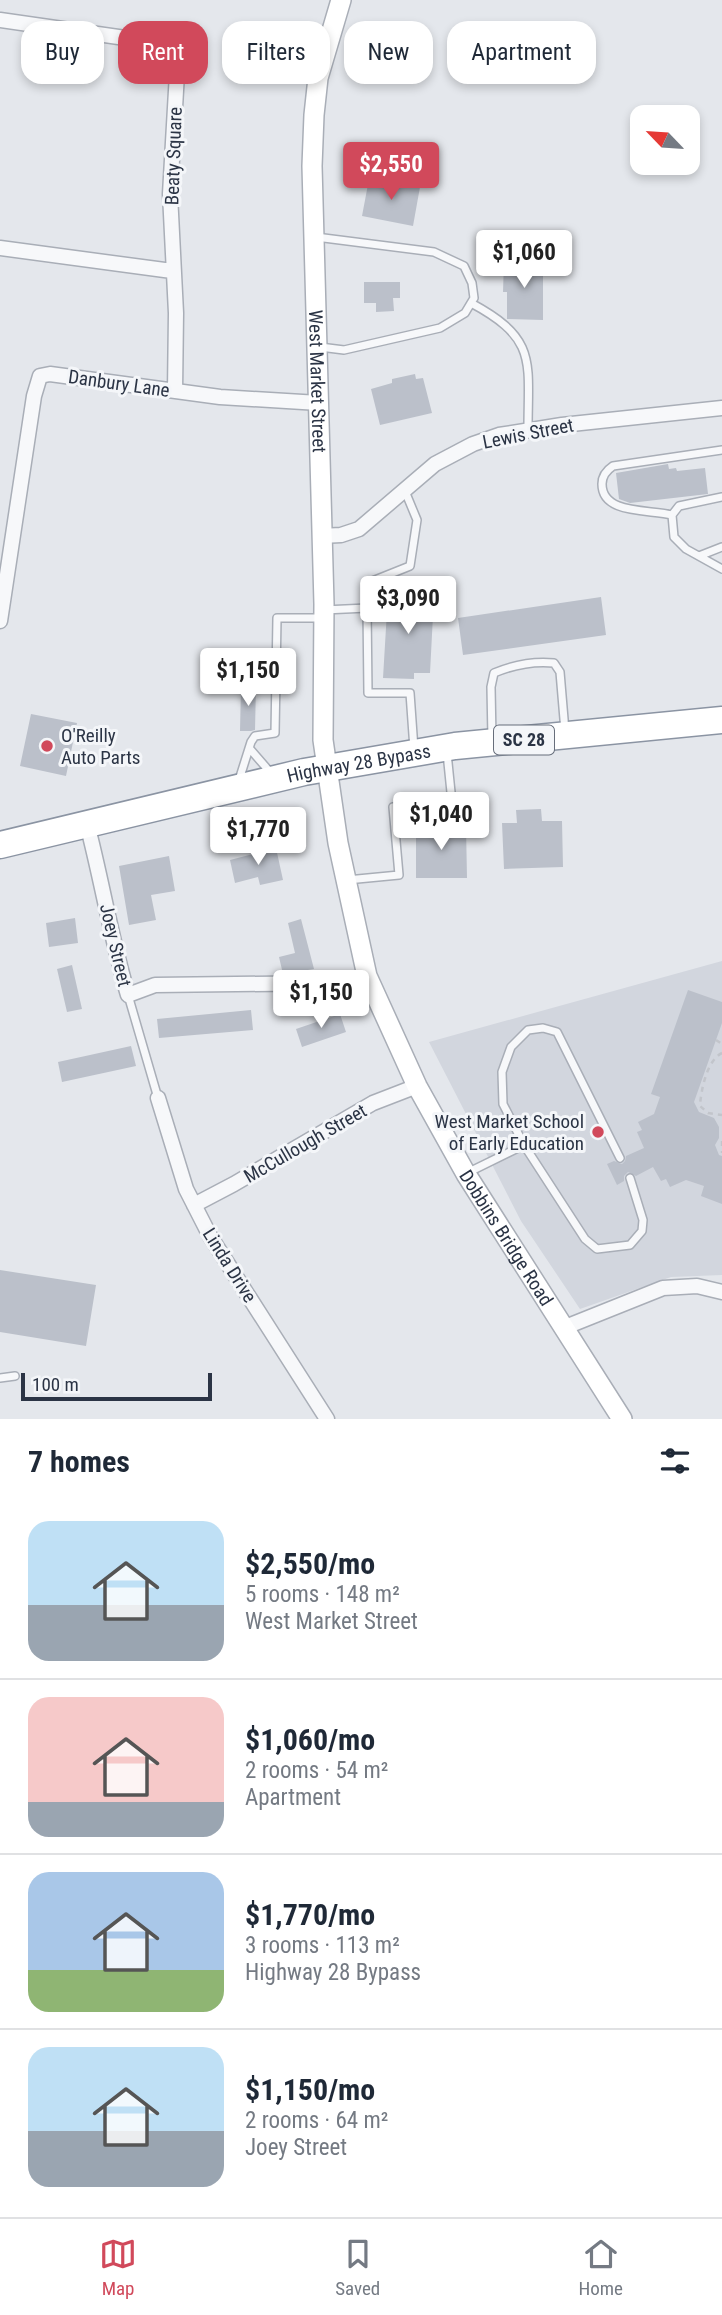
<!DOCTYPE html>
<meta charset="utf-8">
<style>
:root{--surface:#fff;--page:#f2f2f3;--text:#1f2937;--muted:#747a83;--line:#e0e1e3;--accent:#d1495b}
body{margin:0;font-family:"Roboto Condensed",sans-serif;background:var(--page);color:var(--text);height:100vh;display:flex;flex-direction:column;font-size:26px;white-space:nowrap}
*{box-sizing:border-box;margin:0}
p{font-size:23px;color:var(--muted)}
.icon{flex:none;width:38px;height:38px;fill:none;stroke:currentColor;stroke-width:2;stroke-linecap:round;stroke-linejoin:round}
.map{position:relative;height:1419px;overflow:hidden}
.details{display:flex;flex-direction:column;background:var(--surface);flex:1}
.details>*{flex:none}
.hud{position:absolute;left:21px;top:21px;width:681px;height:63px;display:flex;gap:14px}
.needle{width:46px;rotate:295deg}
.fabs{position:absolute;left:630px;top:105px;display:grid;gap:14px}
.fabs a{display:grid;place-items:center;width:70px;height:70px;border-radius:14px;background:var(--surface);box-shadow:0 4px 10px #0003;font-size:35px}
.scale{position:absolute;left:21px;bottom:18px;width:191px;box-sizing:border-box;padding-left:7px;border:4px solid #2b3445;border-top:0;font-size:19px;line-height:24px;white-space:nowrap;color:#2b3445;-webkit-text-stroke:5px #f4f6f9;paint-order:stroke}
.price{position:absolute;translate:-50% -60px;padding:0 16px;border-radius:7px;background:#fff;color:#222;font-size:23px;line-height:46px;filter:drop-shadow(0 2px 4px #0008)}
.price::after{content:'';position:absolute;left:50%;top:42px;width:21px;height:16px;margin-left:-10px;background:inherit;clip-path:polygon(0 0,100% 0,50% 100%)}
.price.active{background:var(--accent);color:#fff}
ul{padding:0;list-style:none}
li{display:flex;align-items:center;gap:21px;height:175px;padding:0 28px}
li+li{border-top:2px solid var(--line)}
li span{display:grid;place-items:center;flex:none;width:196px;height:140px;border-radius:21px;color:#555}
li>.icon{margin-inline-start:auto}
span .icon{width:84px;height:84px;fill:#fffc;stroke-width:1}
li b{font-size:30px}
h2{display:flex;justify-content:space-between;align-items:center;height:84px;padding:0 28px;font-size:30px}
.pill{padding:0 24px;border-radius:21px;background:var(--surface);box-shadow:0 4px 10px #0003;font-size:24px;line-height:63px}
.pill.active{background:var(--accent);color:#fff}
.menu{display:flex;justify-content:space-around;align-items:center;height:98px;border-top:2px solid var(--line);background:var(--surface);font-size:19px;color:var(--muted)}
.menu a{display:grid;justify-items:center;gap:4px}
.menu .active{color:var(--accent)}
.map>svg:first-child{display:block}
.built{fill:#d2d6de}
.building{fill:#bbc0ca}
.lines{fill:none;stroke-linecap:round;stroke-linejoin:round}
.lane-casing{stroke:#a9aeb7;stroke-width:10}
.street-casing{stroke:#a9aeb7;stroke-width:17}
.secondary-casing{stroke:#a9aeb7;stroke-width:22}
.highway-casing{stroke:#8b94a3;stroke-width:29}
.path{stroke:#c2c5cb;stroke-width:2.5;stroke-dasharray:5 5;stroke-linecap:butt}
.lane{stroke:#f7f8fa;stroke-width:7}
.street{stroke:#f7f8fa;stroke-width:14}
.secondary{stroke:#fff;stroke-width:19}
.highway{stroke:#fff;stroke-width:26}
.poi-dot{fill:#d1495b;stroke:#f4f6f9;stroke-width:2.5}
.labels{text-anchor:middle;stroke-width:6;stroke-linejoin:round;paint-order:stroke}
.shield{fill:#f4f6f9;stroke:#676e7b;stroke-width:2}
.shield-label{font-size:18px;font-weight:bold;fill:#2b3445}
.street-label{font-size:19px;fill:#2b3445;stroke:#f4f6f9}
.poi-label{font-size:19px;fill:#2b3445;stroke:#f4f6f9;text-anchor:start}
</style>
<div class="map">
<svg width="722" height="1419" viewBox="0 0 722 1419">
<rect width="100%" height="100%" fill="#e4e7ec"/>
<path class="built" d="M722,961V1275L671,1277L580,1309L521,1221L429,1042Z"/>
<path class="building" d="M369,179L420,187L413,226L362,216Z
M504,261L543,262V320L507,319V292H503Z
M364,282H400V298H393L394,311L376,312V303H364Z
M415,374L416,379L423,378L432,413L380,425L371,389L392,383V379Z
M668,464L669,469L676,468L677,471L705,468L708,494L630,503L619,499L616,473Z
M388,594L434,596L430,673H414V679L383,678Z
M601,597L606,635L463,655L458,618Z
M241,686H256L255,730L251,731H240Z
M31,714L77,723L66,776L20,766Z
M541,809L542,821H562L563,867L504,869L502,823H517L516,810Z
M466,826L467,878H416V827Z
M276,848L283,880L260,885L258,877L235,883L230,860Z
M169,856L175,891L151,895L156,920L129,925L119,866Z
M75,918L78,943L49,947L46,923Z
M301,919L314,969L283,974L279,957L295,953L288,923Z
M72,965L82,1009L67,1012L57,969Z
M688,990L722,1002V1023L694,1102L699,1112L714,1118L719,1127V1138L715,1145L719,1155L722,1156V1204L701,1196L704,1186L686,1180L670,1187L666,1179L661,1181L653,1167L636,1176L628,1172L624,1176V1181L617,1185L607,1164L614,1161L622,1164L625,1161L626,1156L644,1148L637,1132L642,1130L638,1122L654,1114L660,1097L651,1094Z
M251,1010L253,1030L159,1038L157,1019Z
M340,1014L346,1032L302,1047L296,1029Z
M131,1046L136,1066L62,1082L58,1062Z
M0,1270L96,1285L86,1346L0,1332Z"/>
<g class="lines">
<defs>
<path id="lane" d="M316,237L434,252L464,266L472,283L474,298L465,313L440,328L344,350L320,347
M471,303C538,339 528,361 528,430
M722,497L679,506L672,515L674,537L686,549L722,569
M672,515C650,509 602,515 602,484C602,476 607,470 613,466L722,450
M699,556L722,547
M367,608L370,582L410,566L417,520L405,491
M324,610L367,608L368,693H410L414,749
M492,739L491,687L494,673C513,665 533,661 554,663L560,672L565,731
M250,749L270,772
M239,780L251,742L255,736L275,733L277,618H324
M347,880L399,875L393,807L452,802L447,753
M128,995L158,1098
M620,1158L557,1032L543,1028L528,1030L511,1047L502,1072L503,1104L524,1145L585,1239L597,1249L630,1245L642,1231L643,1220L630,1178
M469,1172L524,1145
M0,1378L15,1376"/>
<path id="street" d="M0,20L160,43L178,56L170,194L176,313L175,391
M0,248L172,271
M321,536L341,535L359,529L435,464L473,444L499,435L562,425L722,408
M0,621L34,396L40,376L50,374L220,397L319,403
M87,824C102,881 111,939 128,995L155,985L333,983L367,976
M158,1098L186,1189L210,1236L327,1419
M194,1205L234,1184L373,1103L417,1086
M563,1328L663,1288L697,1286L722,1292"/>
<g id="secondary">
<path id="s1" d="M341,0L318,78L314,115L312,166L324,604L323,740L338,843L367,976L417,1086L466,1174L622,1419"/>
</g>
<g id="highway">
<path id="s2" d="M0,845L304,772L455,746L722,720"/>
</g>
</defs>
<use href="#lane" class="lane-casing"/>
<use href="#street" class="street-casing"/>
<use href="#secondary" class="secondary-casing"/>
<use href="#highway" class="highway-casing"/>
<path class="path" d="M716,1040L722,1044
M722,1053C707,1060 701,1090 700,1106L708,1113L722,1115
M722,1141V1153"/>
<use href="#lane" class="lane"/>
<use href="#street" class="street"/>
<use href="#secondary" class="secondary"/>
<use href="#highway" class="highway"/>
</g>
<g class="poi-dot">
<circle cx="47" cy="746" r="7"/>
<circle cx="598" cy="1132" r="7"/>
</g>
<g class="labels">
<rect class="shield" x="494" y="725.5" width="60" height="29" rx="5"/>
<g class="shield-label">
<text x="524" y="746">SC 28</text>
</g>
<g class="street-label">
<text transform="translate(173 156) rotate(-88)" y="7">Beaty Square</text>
<text dy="7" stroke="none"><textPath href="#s1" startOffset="385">West Market Street</textPath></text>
<text transform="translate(119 383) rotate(8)" y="7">Danbury Lane</text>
<text transform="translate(528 433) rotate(-11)" y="7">Lewis Street</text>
<text dy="7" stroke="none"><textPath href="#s2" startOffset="368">Highway 28 Bypass</textPath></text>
<text transform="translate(116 945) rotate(77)" y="7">Joey Street</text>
<text transform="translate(305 1143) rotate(-30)" y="7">McCullough Street</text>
<text dy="7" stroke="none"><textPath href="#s1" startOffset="1281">Dobbins Bridge Road</textPath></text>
<text transform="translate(230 1265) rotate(58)" y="7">Linda Drive</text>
</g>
<g class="poi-label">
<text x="61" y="742">O'Reilly<tspan x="61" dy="22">Auto Parts</tspan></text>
<text x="584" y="1128" text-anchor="end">West Market School<tspan x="584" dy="22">of Early Education</tspan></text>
</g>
</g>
</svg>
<div class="fabs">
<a><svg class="needle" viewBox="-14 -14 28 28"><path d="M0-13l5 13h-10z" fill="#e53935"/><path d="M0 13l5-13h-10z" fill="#747a83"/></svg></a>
</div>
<div class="scale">100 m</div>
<b class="price active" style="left:391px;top:202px">$2,550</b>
<b class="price" style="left:524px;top:290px">$1,060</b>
<b class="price" style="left:408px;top:636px">$3,090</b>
<b class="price" style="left:248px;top:708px">$1,150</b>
<b class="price" style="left:441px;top:852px">$1,040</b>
<b class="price" style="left:258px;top:867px">$1,770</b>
<b class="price" style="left:321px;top:1030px">$1,150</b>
<div class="hud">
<a class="pill">Buy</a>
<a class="pill active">Rent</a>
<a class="pill">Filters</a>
<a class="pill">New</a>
<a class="pill">Apartment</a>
</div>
</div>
<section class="details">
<h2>7 homes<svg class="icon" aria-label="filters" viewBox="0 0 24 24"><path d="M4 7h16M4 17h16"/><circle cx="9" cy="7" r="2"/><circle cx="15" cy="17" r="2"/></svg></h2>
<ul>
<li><span style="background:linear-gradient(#bfe0f5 60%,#9aa5b1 0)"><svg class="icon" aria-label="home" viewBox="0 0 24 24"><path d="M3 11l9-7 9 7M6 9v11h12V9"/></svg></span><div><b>$2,550/mo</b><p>5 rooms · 148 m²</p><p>West Market Street</p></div></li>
<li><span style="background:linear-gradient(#f6c9c9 75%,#9aa5b1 0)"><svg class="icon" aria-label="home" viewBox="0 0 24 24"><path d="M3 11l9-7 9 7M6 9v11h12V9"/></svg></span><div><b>$1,060/mo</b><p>2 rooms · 54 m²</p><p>Apartment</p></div></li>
<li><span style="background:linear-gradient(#a9c7e8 70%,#8fb573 0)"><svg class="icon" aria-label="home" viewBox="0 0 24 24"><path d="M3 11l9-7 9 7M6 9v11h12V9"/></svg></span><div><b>$1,770/mo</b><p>3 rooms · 113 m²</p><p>Highway 28 Bypass</p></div></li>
<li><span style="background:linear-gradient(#bfe0f5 60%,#9aa5b1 0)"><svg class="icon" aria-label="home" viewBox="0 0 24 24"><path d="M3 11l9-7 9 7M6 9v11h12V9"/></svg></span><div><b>$1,150/mo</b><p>2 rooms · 64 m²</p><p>Joey Street</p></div></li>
</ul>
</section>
<nav class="menu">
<a class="active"><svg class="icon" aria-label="map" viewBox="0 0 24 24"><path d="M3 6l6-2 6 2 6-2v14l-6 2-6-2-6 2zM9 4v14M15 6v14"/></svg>Map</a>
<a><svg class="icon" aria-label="saved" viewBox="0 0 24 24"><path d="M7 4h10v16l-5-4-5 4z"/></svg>Saved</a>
<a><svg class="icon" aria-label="home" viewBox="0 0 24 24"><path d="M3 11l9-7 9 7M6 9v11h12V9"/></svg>Home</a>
</nav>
